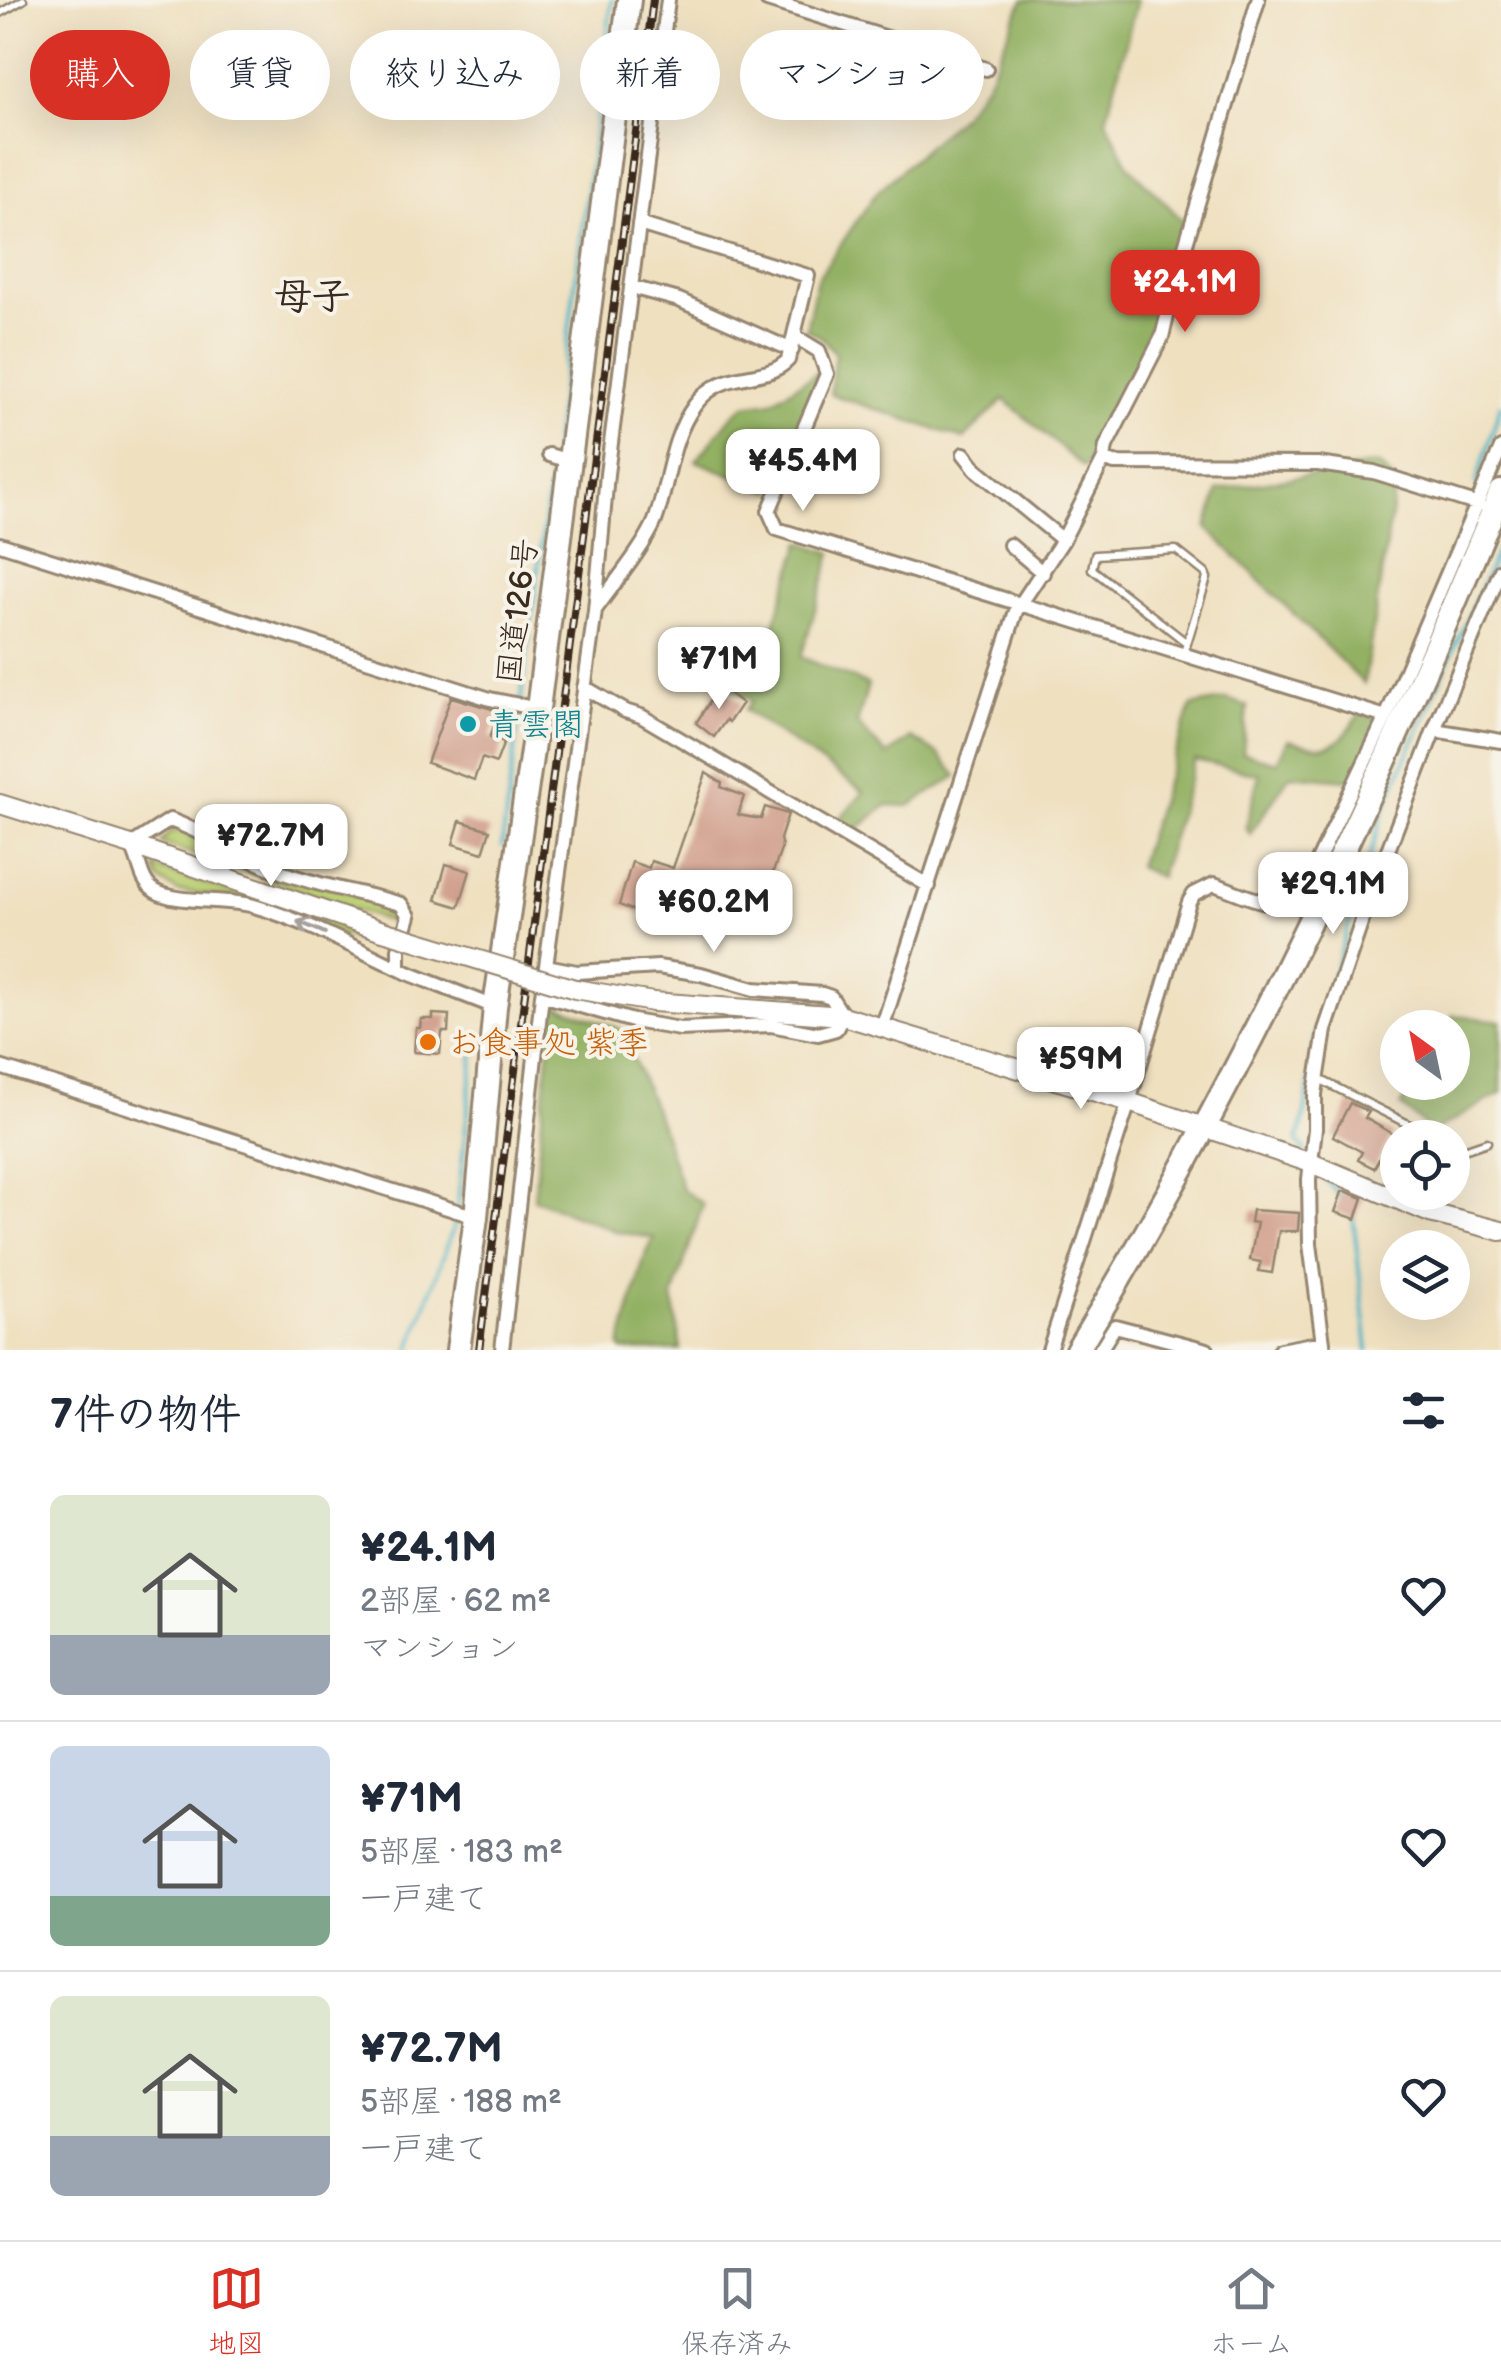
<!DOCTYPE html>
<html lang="ja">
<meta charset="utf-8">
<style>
:root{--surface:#fff;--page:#f6f6f7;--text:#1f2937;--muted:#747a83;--line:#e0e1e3;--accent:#d93025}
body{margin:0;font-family:"Balsamiq Sans","Klee One",sans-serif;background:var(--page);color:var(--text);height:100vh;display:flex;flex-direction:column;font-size:38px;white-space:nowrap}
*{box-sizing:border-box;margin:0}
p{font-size:32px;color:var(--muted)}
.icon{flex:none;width:55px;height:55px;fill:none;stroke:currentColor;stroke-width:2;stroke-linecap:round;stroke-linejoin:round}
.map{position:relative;height:1350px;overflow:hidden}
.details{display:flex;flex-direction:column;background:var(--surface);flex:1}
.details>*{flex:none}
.hud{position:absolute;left:30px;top:30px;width:1000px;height:90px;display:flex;gap:20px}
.needle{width:65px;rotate:327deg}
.tools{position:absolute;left:1380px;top:1010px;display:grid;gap:20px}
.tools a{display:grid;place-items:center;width:90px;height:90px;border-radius:50%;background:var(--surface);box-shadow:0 10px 40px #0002;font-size:50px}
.price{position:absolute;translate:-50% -85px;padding:0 22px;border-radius:20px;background:#fff;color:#222;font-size:32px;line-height:65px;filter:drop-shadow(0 2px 5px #0008)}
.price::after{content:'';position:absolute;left:50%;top:60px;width:30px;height:22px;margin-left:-15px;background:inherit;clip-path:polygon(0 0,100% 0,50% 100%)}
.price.selected{background:var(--accent);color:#fff}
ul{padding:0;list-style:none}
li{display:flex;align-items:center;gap:30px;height:250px;padding:0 50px}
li+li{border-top:2px solid var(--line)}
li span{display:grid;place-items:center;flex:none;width:280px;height:200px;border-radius:15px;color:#555}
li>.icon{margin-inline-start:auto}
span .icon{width:120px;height:120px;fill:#fffc;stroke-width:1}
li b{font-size:42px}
h2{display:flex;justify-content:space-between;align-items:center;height:120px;padding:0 50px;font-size:42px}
.chip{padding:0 35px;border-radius:45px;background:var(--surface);box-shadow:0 10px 40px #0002;font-size:35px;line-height:90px}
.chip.selected{background:var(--accent);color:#fff}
.tabs{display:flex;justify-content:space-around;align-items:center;height:140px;border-top:2px solid var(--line);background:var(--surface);font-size:28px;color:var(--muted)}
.tabs a{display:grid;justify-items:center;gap:5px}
.tabs .selected{color:var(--accent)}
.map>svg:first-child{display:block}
.green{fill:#bace71;stroke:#7a7c48;stroke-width:2.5}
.forest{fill:#93b163;stroke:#676e40;stroke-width:2.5}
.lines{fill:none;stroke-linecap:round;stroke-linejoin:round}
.stream{stroke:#48b3c6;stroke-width:4}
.building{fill:#ce9885}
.lane-casing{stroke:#95856f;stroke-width:11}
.street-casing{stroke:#95856f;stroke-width:18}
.secondary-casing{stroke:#95856f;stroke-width:22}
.highway-casing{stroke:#95856f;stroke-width:28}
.lane{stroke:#fff;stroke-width:6}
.street{stroke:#fff;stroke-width:12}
.secondary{stroke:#fff;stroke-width:18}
.highway{stroke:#fff;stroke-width:22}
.rail-casing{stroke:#3b2a1e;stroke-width:8}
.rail{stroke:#f7f3e8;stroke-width:4;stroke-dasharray:11;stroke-linecap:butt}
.secondary-bridge-casing{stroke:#95856f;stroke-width:22;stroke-linecap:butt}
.secondary-bridge{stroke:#fff;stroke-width:18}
.oneway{stroke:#a79f9a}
.culture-dot{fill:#0f9aa8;stroke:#f7f3e8;stroke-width:4}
.food-dot{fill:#e8710a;stroke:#f7f3e8;stroke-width:4}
.labels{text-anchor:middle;stroke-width:8;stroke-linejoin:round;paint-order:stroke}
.street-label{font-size:32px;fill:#3b2a1e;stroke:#f7f3e8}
.culture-label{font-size:32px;fill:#0d838f;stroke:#f7f3e8;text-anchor:start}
.food-label{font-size:32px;fill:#c56008;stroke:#f7f3e8;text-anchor:start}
.quarter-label{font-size:38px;font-weight:bold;fill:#3b2a1e;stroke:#f7f3e8}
</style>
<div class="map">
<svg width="1501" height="1350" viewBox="0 0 1501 1350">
<rect width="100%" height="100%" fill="#f7f3e8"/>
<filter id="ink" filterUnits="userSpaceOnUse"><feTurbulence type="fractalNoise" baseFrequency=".01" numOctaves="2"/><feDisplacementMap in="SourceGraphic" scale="20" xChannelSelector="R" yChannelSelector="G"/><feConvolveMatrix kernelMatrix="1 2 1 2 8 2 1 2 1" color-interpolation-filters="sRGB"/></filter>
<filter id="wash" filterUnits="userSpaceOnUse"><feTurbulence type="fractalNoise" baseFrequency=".0048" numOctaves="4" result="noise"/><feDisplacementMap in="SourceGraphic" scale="40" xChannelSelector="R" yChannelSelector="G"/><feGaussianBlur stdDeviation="2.25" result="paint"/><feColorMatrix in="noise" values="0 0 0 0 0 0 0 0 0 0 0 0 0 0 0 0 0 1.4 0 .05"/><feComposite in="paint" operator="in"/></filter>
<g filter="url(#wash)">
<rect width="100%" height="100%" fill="#efe0c0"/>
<path class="green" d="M181,830L387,906L396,920L394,923L161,843L170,832Z
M155,868L387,939L376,946L234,898L177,891L158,879Z"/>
<path class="forest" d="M1023,0H1137L1106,120L1129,166L1189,227L1139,360L1084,468L1004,399L964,439L830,394L835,353L821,337L806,329L817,279L876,193L961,116L987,82Z
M818,372L819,385L771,491L696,461L731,417L745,405L772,401Z
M1377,464L1396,483L1364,684L1207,528L1218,490Z
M801,542L832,553L801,657L868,685L857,724L887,755L911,738L938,754L957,776L909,806L887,805L853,833L837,821L864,792L745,710L752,701L714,677L739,636L766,649Z
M1227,699L1247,706L1243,753L1277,762L1288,740C1332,752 1336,750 1361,712L1397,726L1370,782L1290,775L1250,834L1246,827L1259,774L1195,760L1160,877L1138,867L1191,706Z
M553,1004L621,1029L661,1125L682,1189L703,1204L673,1297L681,1350H622L620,1346L644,1259L654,1238L618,1232L534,1199Z
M1453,1015L1501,1021V1093L1433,1132L1401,1106L1415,1083L1452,1082V1028L1446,1027Z"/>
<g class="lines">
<path class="stream" d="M1476,484L1501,404
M502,846L612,0
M1306,1152L1297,1140C1307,1124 1311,1058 1316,1033L1385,806L1498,549
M1323,1176L1342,1199
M1353,1216L1368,1350
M410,1350L456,1220L475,1043"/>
</g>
<g id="blocks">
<path class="building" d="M722,688L742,703L729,722L726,720L714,737L696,723L715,693L718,694Z
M451,697L499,711L490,737L504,742L496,763L482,758L474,780L427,763Z
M706,773L722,783L721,787L744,796L738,815L761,819L765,807L788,814L780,839L782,847L760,909L724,897L722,900L713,898L705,921L688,914L681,929L619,905L632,862L649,868L651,861L673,868Z
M460,821L490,830L483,853L453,844Z
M446,864L470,871L459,907L436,900Z
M433,1014L449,1015L448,1032H442L440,1054L414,1052L416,1028H420L421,1019H433Z
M1350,1103L1369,1112L1365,1118L1393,1134L1374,1168L1358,1160L1362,1152L1333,1136Z
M1345,1191L1363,1198L1356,1219L1335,1212L1342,1192Z
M1252,1210L1299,1213L1298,1231H1279L1272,1273L1259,1271L1261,1262L1250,1260L1257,1223L1250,1222Z"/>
</g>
</g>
<g filter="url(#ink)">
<use href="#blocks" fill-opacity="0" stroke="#95856f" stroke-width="2.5"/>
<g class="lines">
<defs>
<path id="lane" d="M0,13L23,0
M1184,653L1207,578L1205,573L1176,550L1095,555L1092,569L1187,643
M1317,1078L1410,1125L1426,1138
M1452,1154L1487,1142"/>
<path id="street" d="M767,0L986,69
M631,287L679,300L792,350
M796,337L819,351L827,374L769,511L777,529L1386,717
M964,454L976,469L1063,540
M549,455L569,461
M1104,459L1114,463L1318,464L1374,472L1479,505
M0,544L490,699L538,709
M1010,545L1043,573
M595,610C612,586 645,546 655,521C669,483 670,438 695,405C723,366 765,385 788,360L808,276L639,224
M584,687L625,711L641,716L929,886
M1434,730L1501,741
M399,969V949L409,916L401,904C355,891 307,884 263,865C231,850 203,832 170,820L131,845C141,860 139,881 155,891C177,904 225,898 254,906C309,922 358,950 410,974L495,1007
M542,995L633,1021L680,1029L771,1025L818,1034L836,1029L843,1016L831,997L822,994L754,989L701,974L658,967L577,972L546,966
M882,1028L1016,611L1063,540L1104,459L1106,446L1162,337L1179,267L1258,0
M0,1067L476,1217
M502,1350L542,995L595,611L607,474L668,0
M1049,1350L1129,1102L1189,902L1194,894L1214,884C1242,893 1274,914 1301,896L1386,717L1501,448
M1100,1350L1115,1326L1207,1350
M1280,1350L1323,1342
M1324,1350L1310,1244L1309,1179L1315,1129V1094L1325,1030L1370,897L1434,730L1501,570"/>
<path id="secondary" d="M0,804L131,845L383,931
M653,1002L843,1016L1129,1102L1311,1163L1430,1213L1501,1231"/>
<path id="highway" d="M458,1350L476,1217L495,1007L538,709L629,0
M1077,1350C1243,1078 1379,787 1501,492"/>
</defs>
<use href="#lane" class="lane-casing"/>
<use href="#street" class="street-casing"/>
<use href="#secondary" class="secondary-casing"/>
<use href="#highway" class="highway-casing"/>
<use href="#lane" class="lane"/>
<use href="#street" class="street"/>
<use href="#secondary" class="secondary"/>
<use href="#highway" class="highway"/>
<defs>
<path id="rail" d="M479,1350L653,0"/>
</defs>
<use href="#rail" class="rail-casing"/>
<use href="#rail" class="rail"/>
<defs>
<path id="secondary-bridge" d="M383,931L575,989L653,1002"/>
</defs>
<use href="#secondary-bridge" class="secondary-bridge-casing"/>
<use href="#secondary-bridge" class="secondary-bridge"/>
</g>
<defs><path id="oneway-shaft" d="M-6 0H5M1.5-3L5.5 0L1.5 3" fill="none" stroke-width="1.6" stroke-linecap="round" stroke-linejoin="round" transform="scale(2.5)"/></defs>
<use class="oneway" href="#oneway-shaft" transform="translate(311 927) rotate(-157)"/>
</g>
<circle class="culture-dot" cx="468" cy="724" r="10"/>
<circle class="food-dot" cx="428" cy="1042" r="10"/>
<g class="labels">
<g class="street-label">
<text transform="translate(517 611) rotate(-83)" y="11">国道126号</text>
</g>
<g class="culture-label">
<text x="488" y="735">青雲閣</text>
</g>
<g class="food-label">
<text x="448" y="1053">お食事処 紫季</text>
</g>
<g class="quarter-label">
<text x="312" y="309">母子</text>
</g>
</g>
</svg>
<div class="tools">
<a><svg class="needle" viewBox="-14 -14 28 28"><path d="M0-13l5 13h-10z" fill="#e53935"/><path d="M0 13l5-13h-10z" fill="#747a83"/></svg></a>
<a><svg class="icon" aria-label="locate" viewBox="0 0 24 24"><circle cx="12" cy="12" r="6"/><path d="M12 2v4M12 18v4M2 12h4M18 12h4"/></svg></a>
<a><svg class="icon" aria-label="layers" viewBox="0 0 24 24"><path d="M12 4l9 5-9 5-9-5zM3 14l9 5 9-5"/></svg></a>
</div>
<b class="price selected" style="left:1185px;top:335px">¥24.1M</b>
<b class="price" style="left:803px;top:514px">¥45.4M</b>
<b class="price" style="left:719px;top:712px">¥71M</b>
<b class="price" style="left:271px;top:889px">¥72.7M</b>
<b class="price" style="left:1333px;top:937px">¥29.1M</b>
<b class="price" style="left:714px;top:955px">¥60.2M</b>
<b class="price" style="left:1081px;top:1112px">¥59M</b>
<div class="hud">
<a class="chip selected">購入</a>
<a class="chip">賃貸</a>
<a class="chip">絞り込み</a>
<a class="chip">新着</a>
<a class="chip">マンション</a>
</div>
</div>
<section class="details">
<h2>7件の物件<svg class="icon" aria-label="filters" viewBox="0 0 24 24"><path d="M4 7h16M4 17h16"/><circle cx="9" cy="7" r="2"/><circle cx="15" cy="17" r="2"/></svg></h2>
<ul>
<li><span style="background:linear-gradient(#dfe7d0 70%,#9aa5b1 0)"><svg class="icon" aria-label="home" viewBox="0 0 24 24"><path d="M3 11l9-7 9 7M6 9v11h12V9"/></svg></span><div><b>¥24.1M</b><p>2部屋 · 62 m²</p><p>マンション</p></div><svg class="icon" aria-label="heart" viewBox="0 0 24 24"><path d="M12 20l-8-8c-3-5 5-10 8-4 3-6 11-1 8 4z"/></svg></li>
<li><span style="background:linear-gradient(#c9d6e8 75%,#7fa58c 0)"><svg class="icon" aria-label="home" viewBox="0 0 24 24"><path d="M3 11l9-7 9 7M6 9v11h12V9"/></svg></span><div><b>¥71M</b><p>5部屋 · 183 m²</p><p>一戸建て</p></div><svg class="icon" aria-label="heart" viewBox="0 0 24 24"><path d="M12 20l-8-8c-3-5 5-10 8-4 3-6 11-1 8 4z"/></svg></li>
<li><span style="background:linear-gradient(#dfe7d0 70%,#9aa5b1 0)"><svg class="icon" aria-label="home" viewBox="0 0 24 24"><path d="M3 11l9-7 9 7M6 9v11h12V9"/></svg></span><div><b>¥72.7M</b><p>5部屋 · 188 m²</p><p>一戸建て</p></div><svg class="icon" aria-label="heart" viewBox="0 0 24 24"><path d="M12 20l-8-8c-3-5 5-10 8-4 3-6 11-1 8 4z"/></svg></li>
</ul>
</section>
<nav class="tabs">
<a class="selected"><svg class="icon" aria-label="map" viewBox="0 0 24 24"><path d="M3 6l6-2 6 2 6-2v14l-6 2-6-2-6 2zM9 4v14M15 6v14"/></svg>地図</a>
<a><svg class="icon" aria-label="saved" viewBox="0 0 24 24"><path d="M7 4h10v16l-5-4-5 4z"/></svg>保存済み</a>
<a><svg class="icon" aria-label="home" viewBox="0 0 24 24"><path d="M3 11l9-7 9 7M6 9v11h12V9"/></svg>ホーム</a>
</nav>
